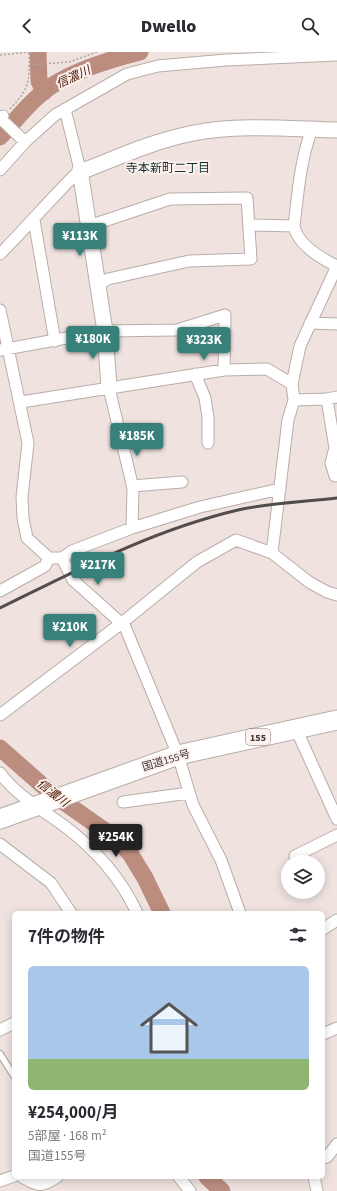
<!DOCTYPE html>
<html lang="ja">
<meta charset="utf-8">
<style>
:root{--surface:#fff;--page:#f7f7f7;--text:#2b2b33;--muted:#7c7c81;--accent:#38807a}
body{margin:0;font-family:"Source Sans 3","Noto Sans JP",sans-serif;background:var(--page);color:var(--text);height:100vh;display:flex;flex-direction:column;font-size:15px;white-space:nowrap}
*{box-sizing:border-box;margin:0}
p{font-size:13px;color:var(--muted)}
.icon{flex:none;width:22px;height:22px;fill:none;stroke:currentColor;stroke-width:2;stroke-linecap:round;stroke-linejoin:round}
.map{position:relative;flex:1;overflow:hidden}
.details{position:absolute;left:12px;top:859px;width:313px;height:268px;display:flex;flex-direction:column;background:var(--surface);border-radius:6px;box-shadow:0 2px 10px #0003}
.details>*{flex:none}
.fabs{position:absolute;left:281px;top:803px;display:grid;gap:8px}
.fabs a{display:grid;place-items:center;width:44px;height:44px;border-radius:50%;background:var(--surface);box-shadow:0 2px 10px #0003;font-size:20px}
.price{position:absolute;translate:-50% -34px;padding:0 9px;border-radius:4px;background:var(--accent);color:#fff;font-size:13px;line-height:26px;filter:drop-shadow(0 1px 2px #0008)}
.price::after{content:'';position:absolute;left:50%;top:24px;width:12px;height:9px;margin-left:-6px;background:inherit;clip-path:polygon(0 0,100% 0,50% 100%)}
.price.current{background:#222;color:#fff}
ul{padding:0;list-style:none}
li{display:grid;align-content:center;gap:8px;height:212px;padding:0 16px}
li span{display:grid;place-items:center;height:124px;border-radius:6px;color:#555}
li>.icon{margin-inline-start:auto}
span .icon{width:72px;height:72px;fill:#fffc;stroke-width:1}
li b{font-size:17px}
h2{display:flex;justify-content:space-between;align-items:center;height:48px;padding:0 16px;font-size:17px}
header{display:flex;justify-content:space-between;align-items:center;height:52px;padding:0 16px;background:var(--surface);font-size:18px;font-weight:800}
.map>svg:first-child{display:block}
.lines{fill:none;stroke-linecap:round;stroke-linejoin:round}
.river{stroke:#ba8d7f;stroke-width:17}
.lane-casing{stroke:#b8ada9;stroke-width:8}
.street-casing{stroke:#b8ada9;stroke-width:13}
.secondary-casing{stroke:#b8ada9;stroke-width:17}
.highway-casing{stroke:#b8ada9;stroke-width:21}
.path{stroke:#aea4a1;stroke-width:1.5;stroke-dasharray:2 2;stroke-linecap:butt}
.lane{stroke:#fff;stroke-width:5.5}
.street{stroke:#fff;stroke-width:11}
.secondary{stroke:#fff;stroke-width:15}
.highway{stroke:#fff;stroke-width:19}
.rail{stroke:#534d4b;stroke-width:3}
.labels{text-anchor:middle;stroke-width:4;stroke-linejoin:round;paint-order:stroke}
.shield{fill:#fdf1ed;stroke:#78716e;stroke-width:1}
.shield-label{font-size:10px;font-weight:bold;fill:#3f3a38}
.street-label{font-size:11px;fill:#3f3a38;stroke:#fdf1ed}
.water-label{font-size:12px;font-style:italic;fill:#4b1402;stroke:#fdf1ed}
.neighbourhood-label{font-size:12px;fill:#103330;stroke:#fdf1ed}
</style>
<header><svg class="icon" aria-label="back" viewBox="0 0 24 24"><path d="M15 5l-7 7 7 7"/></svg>Dwello<svg class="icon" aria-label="search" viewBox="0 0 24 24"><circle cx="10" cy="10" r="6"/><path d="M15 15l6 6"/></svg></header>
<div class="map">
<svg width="337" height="1139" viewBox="0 0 337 1139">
<rect width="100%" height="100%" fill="#f0e3df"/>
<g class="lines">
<path class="river" d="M38,0L39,29L44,40
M0,85C17,67 34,44 56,31C81,16 112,7 140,0
M0,696L51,741L118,788L131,803L145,826L162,861
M207,1125L222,1139"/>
<defs>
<path id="lane" d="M0,1002L14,1024"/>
<path id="street" d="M3,64L0,66L25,90
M0,118L25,90L55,63L127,22L158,14L226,8L337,3
M34,168L55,289
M250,173L294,174C298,193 320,206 337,214
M89,174L170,147L247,146L251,207L189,209L108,227L98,233
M294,174C298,141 300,109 312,77
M0,202C27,175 52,145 80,118L65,57
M0,258L28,391L22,445L23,466L27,486L49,506H62L72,499L132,476L200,455L280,437
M310,271L337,272
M0,298L105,279L177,278L225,263L224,318
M195,322L205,346L208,365V391
M109,336L133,436L132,476
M327,347L335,396L331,411L335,424
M294,348L327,347L337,345
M21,350L224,318L267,317L292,332
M132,434L182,430
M272,501L288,368L294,348L292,332L300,294L337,214
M62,506L73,528L121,571
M0,539L45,514L49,506
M123,570L178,703L193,753L221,808L240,861
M0,663L123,570L197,510L236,488L272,501L309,530L327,540L337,543
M296,677L337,767
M0,721C16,743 41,757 63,773C94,796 121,826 137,861
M123,750L189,741
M0,792L51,831L71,861
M295,804L337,783
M323,877L337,868
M0,978L14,971
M323,982L337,976
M323,1106L327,1105L337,1092
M22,1125C38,1134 41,1136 57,1125
M179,1125L190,1139
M314,1125L317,1139
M0,1129L14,1124"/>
<path id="secondary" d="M109,336L105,279L80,118L88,117C123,103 157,88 194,81C238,72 292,77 337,78"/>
<path id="highway" d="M0,767L178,703L337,668"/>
</defs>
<use href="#lane" class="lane-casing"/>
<use href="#street" class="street-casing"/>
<use href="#secondary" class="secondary-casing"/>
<use href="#highway" class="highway-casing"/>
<path class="path" d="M0,3L29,0
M29,13L69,10L97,0
M10,57C31,35 29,29 29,0"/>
<use href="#lane" class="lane"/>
<use href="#street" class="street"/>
<use href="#secondary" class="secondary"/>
<use href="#highway" class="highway"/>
<path class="rail" d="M0,556C77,518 153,478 238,458C270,451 304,450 337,446"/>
</g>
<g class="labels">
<rect class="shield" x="246" y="677" width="24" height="16" rx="3"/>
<g class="shield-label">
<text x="258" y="689">155</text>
</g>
<g class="street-label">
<text transform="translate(166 708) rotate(-17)" y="4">国道155号</text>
</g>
<g class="water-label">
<text transform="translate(73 25) rotate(-25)" y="4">信濃川</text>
<text transform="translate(53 741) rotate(38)" y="4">信濃川</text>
</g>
<g class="neighbourhood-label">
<text x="168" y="120">寺本新町二丁目</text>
</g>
</g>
</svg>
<div class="fabs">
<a><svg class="icon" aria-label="layers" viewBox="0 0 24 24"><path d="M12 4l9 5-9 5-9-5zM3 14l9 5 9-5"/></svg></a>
</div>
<b class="price" style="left:80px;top:205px">¥113K</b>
<b class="price" style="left:93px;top:308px">¥180K</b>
<b class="price" style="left:204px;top:309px">¥323K</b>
<b class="price" style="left:137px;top:405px">¥185K</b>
<b class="price" style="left:98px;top:534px">¥217K</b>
<b class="price" style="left:70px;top:596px">¥210K</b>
<b class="price current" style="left:116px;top:806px">¥254K</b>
<section class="details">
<h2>7件の物件<svg class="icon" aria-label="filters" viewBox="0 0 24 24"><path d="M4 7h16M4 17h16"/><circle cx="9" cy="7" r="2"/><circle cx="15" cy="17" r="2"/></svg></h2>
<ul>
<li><span style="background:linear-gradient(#a9c7e8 75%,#8fb573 0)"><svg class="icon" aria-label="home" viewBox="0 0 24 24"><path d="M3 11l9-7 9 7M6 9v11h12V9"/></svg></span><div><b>¥254,000/月</b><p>5部屋 · 168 m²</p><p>国道155号</p></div></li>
</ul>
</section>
</div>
